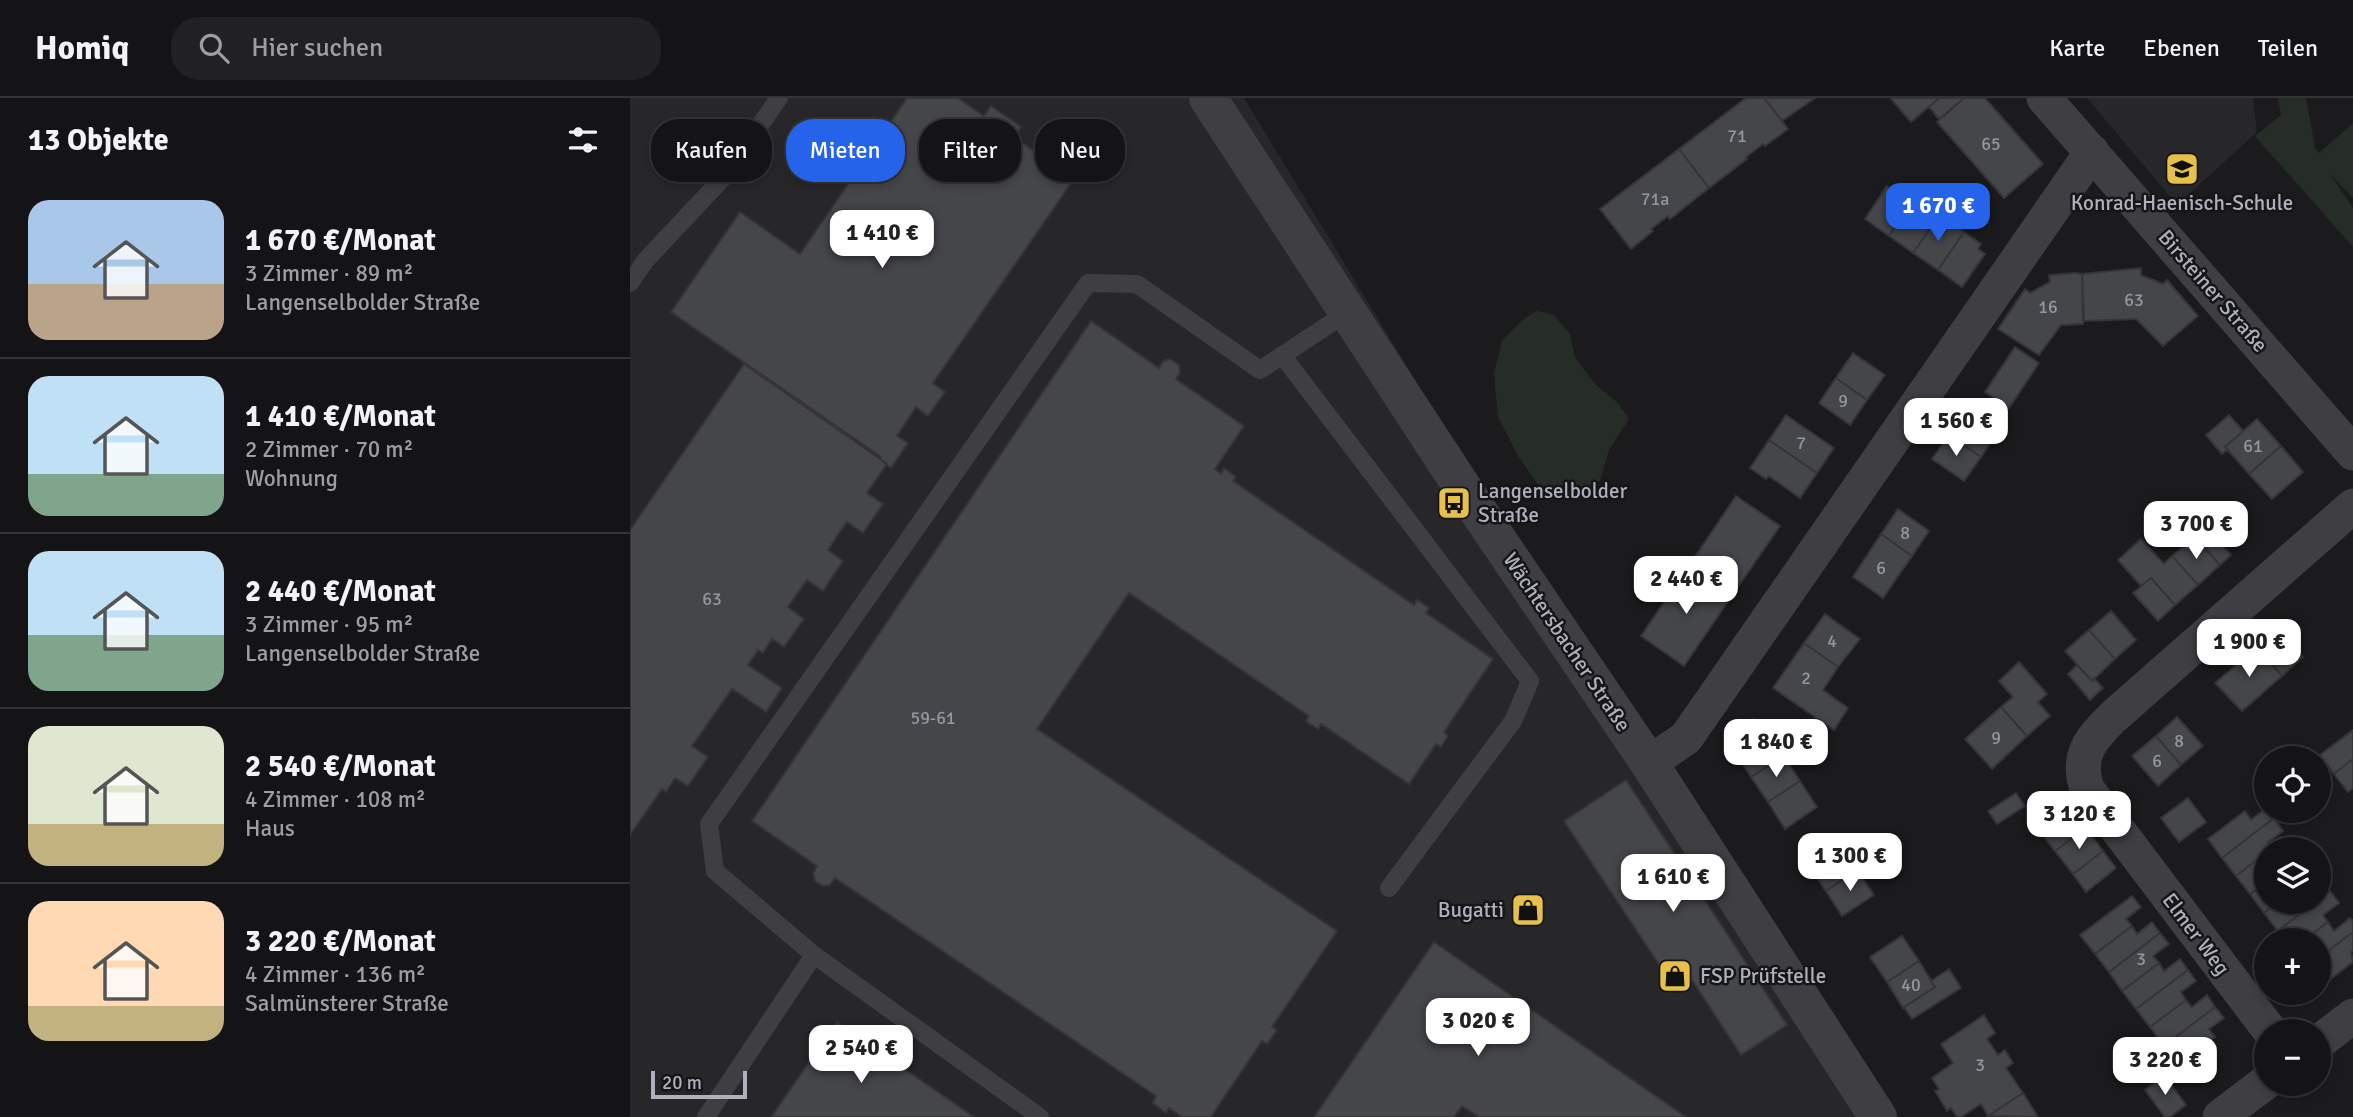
<!DOCTYPE html>
<html lang="de">
<meta charset="utf-8">
<style>
:root{--surface:#141416;--page:#212123;--text:#f1f3f6;--muted:#9d9ea1;--line:#333335;--accent:#2563eb}
body{margin:0;font-family:Signika,sans-serif;background:var(--page);color:var(--text);height:100vh;display:flex;flex-direction:column;font-size:26px;white-space:nowrap}
*{box-sizing:border-box;margin:0}
p{font-size:23px;color:var(--muted)}
.icon{flex:none;width:38px;height:38px;fill:none;stroke:currentColor;stroke-width:2;stroke-linecap:round;stroke-linejoin:round}
.map{position:relative;flex:1;overflow:hidden}
.side{display:flex;flex-direction:column;background:var(--surface);width:630px}
.side>*{flex:none}
.guide{position:absolute;left:21px;top:21px;width:665px;height:63px;display:flex;gap:14px}
.buttons{position:absolute;left:1624px;top:648px;display:grid;gap:14px}
.buttons a{display:grid;place-items:center;width:77px;height:77px;border-radius:50%;background:var(--surface);box-shadow:0 4px 10px #0003,0 0 0 2px var(--line);font-size:35px}
.scale{position:absolute;left:21px;bottom:18px;width:96px;box-sizing:border-box;padding-left:7px;border:4px solid #aeb1bb;border-top:0;font-size:19px;line-height:24px;white-space:nowrap;color:#aeb1bb;-webkit-text-stroke:5px #161618;paint-order:stroke}
.price{position:absolute;translate:-50% -60px;padding:0 16px;border-radius:14px;background:#fff;color:#222;font-size:23px;line-height:46px;filter:drop-shadow(0 2px 4px #0008)}
.price::after{content:'';position:absolute;left:50%;top:42px;width:21px;height:16px;margin-left:-10px;background:inherit;clip-path:polygon(0 0,100% 0,50% 100%)}
.price.active{background:var(--accent);color:#fff}
ul{padding:0;list-style:none}
li{display:flex;align-items:center;gap:21px;height:175px;padding:0 28px}
li+li{border-top:2px solid var(--line)}
li span{display:grid;place-items:center;flex:none;width:196px;height:140px;border-radius:21px;color:#555}
li>.icon{margin-inline-start:auto}
span .icon{width:84px;height:84px;fill:#fffc;stroke-width:1}
li b{font-size:30px}
h2{display:flex;justify-content:space-between;align-items:center;height:84px;padding:0 28px;font-size:30px}
.chip{padding:0 24px;border-radius:28px;background:var(--surface);box-shadow:0 4px 10px #0003,0 0 0 2px var(--line);font-size:24px;line-height:63px}
.chip.active{background:var(--accent);color:#fff}
header{display:flex;align-items:center;gap:42px;box-sizing:border-box;height:98px;padding:0 35px;background:var(--surface);border-bottom:2px solid var(--line)}
header strong{font-size:33px}
nav{display:flex;gap:38px;margin-inline-start:auto;font-size:24px}
.search{width:490px;height:63px;background:var(--page);display:flex;align-items:center;gap:18px;box-sizing:border-box;padding:0 24px;border-radius:28px;color:var(--muted);font-size:26px}
main{display:flex;flex:1;min-height:0}
.map>svg:first-child{display:block}
.built{fill:#27272a}
.green{fill:#252d26}
.building{fill:#45464a;stroke:#353539;stroke-width:2}
.lines{fill:none;stroke-linecap:round;stroke-linejoin:round}
.service{stroke:#3e3e43;stroke-width:18}
.minor{stroke:#3e3e43;stroke-width:35}
.tertiary{stroke:#3e3e43;stroke-width:38}
.labels{text-anchor:middle;stroke-width:5;stroke-linejoin:round;paint-order:stroke}
.number-label{font-size:18px;fill:#94969f}
.poi-label{font-size:21px;fill:#aeb1bb;stroke:#161618;text-anchor:start}
.street-label{font-size:21px;fill:#aeb1bb;stroke:#161618}
</style>
<header>
<strong>Homiq</strong>
<div class="search"><svg class="icon" aria-label="search" viewBox="0 0 24 24"><circle cx="10" cy="10" r="6"/><path d="M15 15l6 6"/></svg>Hier suchen</div>
<nav><a>Karte</a><a>Ebenen</a><a>Teilen</a></nav>
</header>
<main>
<section class="side">
<h2>13 Objekte<svg class="icon" aria-label="filters" viewBox="0 0 24 24"><path d="M4 7h16M4 17h16"/><circle cx="9" cy="7" r="2"/><circle cx="15" cy="17" r="2"/></svg></h2>
<ul>
<li><span style="background:linear-gradient(#a9c7e8 60%,#b9a48a 0)"><svg class="icon" aria-label="home" viewBox="0 0 24 24"><path d="M3 11l9-7 9 7M6 9v11h12V9"/></svg></span><div><b>1 670 €/Monat</b><p>3 Zimmer · 89 m²</p><p>Langenselbolder Straße</p></div></li>
<li><span style="background:linear-gradient(#bfe0f5 70%,#7fa58c 0)"><svg class="icon" aria-label="home" viewBox="0 0 24 24"><path d="M3 11l9-7 9 7M6 9v11h12V9"/></svg></span><div><b>1 410 €/Monat</b><p>2 Zimmer · 70 m²</p><p>Wohnung</p></div></li>
<li><span style="background:linear-gradient(#bfe0f5 60%,#7fa58c 0)"><svg class="icon" aria-label="home" viewBox="0 0 24 24"><path d="M3 11l9-7 9 7M6 9v11h12V9"/></svg></span><div><b>2 440 €/Monat</b><p>3 Zimmer · 95 m²</p><p>Langenselbolder Straße</p></div></li>
<li><span style="background:linear-gradient(#dfe7d0 70%,#c2b280 0)"><svg class="icon" aria-label="home" viewBox="0 0 24 24"><path d="M3 11l9-7 9 7M6 9v11h12V9"/></svg></span><div><b>2 540 €/Monat</b><p>4 Zimmer · 108 m²</p><p>Haus</p></div></li>
<li><span style="background:linear-gradient(#ffd9b3 75%,#c2b280 0)"><svg class="icon" aria-label="home" viewBox="0 0 24 24"><path d="M3 11l9-7 9 7M6 9v11h12V9"/></svg></span><div><b>3 220 €/Monat</b><p>4 Zimmer · 136 m²</p><p>Salmünsterer Straße</p></div></li>
</ul>
</section>
<div class="map">
<svg width="1723" height="1019" viewBox="0 0 1723 1019">
<rect width="100%" height="100%" fill="#1b1b1d"/>
<path class="built" d="M0,0H614L1233,1019H0Z
M1457,0H1623L1627,34L1547,107Z"/>
<path class="green" d="M1648,0H1676L1685,50L1689,55L1723,25V100L1700,76L1723,110V149L1625,38L1651,17Z
M907,213L924,217L940,236L945,259L965,286L988,305L999,321L979,352L970,382L960,394L935,399L907,385L888,358L868,319L864,275L872,243L895,220Z"/>
<path class="building" d="M277,0H328L354,18L361,8L391,29L384,39L444,81L303,285L315,294L298,318L286,309L267,338L278,345L261,370L250,361L251,359L41,214L110,114L170,156Z
M1116,0H1134L1158,31L1135,48L1133,46L1116,59L1117,61L1079,90L1049,51Z
M1134,0H1185L1152,23Z
M1263,0H1309L1281,24L1261,1Z
M1309,0H1334L1309,21L1299,9Z
M1334,0H1355L1413,66L1374,100L1307,24Z
M1049,51L1079,90L1040,121L1038,118L1021,131L1023,133L1001,151L970,111Z
M1257,88L1267,95L1270,91L1284,100L1259,138L1235,121Z
M1284,100L1300,111L1297,115L1306,122L1283,155L1259,138Z
M1306,122L1313,127L1316,122L1334,134L1308,172L1283,155Z
M1334,134L1351,146L1348,151L1355,156L1332,189L1308,172Z
M1511,170V177L1533,186L1537,182L1568,218L1533,248L1506,221L1454,223L1452,176Z
M1446,175L1452,176L1453,226L1431,227L1409,257L1368,231L1395,191L1400,195L1420,184L1419,177Z
M461,223L529,270L533,263L540,261L549,267L550,275L546,281L614,328L585,371L591,376L594,370L606,379L603,383L784,507L787,502L799,510L796,515L863,561L814,634L818,638L811,649L806,646L779,686L691,626L688,631L676,623L679,618L499,495L407,631L707,833L642,929L647,932L637,946L632,943L581,1019H552L539,1010L536,1015L523,1005L526,998L205,780L200,787L193,788L185,783L183,775L187,768L122,723Z
M1385,249L1409,265L1379,310L1355,294Z
M1223,255L1255,277L1237,302L1206,280Z
M114,266L257,366L237,395L253,406L233,435L217,424L207,438L198,452L213,463L193,493L177,482L158,509L174,521L154,549L142,541L133,555L128,552L118,567L152,590L136,614L102,591L62,648L78,659L58,688L45,680L36,694L32,691L0,737V432Z
M1206,280L1237,302L1220,327L1189,305Z
M1336,312L1368,334L1351,359L1319,337Z
M1156,317L1204,350L1187,375L1139,342Z
M1599,317L1613,333L1595,349L1598,351L1592,356L1576,337Z
M1627,321L1651,348L1619,376L1595,349Z
M1319,337L1351,359L1334,383L1302,361Z
M1139,342L1187,375L1170,400L1139,378L1136,381L1120,370Z
M1651,348L1673,374L1642,401L1619,376Z
M1106,398L1150,428L1101,499L1058,469Z
M1268,411L1299,433L1282,458L1251,436Z
M1568,420L1601,457L1590,467L1557,430Z
M1251,436L1282,458L1253,500L1223,479Z
M1564,439L1590,467L1568,487L1542,458Z
M1511,441L1534,466L1542,458L1568,487L1545,507L1521,480L1511,488L1488,462Z
M1058,469L1101,499L1054,568L1011,538Z
M1521,480L1545,507L1528,523L1503,495Z
M1481,513L1506,542L1485,561L1459,532Z
M1195,516L1230,541L1208,569L1174,545Z
M1648,531L1673,559L1652,578L1627,549Z
M1459,532L1485,561L1462,583L1435,553Z
M1174,545L1208,569L1193,592L1218,610L1204,632L1143,590Z
M1627,549L1652,578L1612,613L1585,585Z
M1389,564L1417,596L1408,604L1420,618L1397,638L1371,609L1383,599L1369,583Z
M1447,567L1462,583L1464,580L1473,590L1460,602L1438,576Z
M1371,609L1397,638L1362,671L1335,641Z
M1547,619L1573,648L1551,667L1526,638Z
M1123,621L1145,636L1149,631L1158,637L1149,650L1154,658L1121,679L1102,650Z
M1723,632V661L1704,676L1690,657Z
M1526,638L1551,667L1528,688L1502,658Z
M1154,658L1170,683L1138,704L1121,679Z
M1723,661V690L1718,694L1704,676Z
M996,682L1157,927L1111,957L1062,882L1046,892L934,723Z
M1170,683L1187,709L1155,731L1138,704Z
M1386,695L1395,708L1367,726L1358,713Z
M1558,700L1576,724L1549,744L1531,720Z
M1437,705L1456,730L1425,753L1406,729Z
M1636,710L1644,720L1592,760L1578,741L1615,713L1621,722Z
M1644,720L1653,733L1638,744L1643,750L1636,751V755L1606,778L1592,760Z
M1456,730L1473,753L1443,776L1425,753Z
M1211,747L1227,772L1196,793L1179,768Z
M1473,753L1486,770L1456,794L1443,776Z
M1636,755V784L1620,796L1606,778Z
M1227,772L1244,797L1212,818L1196,793Z
M1636,784V803H1649L1634,815L1620,796Z
M1700,793L1709,805L1693,817L1698,824L1674,842H1654L1648,833Z
M1502,798L1511,809L1496,821L1502,828L1465,856L1450,837Z
M1649,803H1687L1648,833L1634,815Z
M1720,820L1723,823V834L1689,860V842H1674L1698,824L1704,833Z
M1522,824L1530,835L1479,874L1465,856L1502,828L1507,836Z
M1723,834V852L1721,854L1723,864L1690,889L1689,860Z
M1530,835L1539,846L1523,858L1529,865L1492,893L1479,874Z
M1272,838L1289,863L1257,884L1240,859Z
M804,844L1056,1019H849L832,1008L824,1019H684Z
M1550,861L1558,872L1506,911L1492,893L1529,865L1534,873Z
M1289,863L1305,889L1273,910L1257,884Z
M1319,871L1331,890L1282,921L1274,909L1305,889L1301,883Z
M1558,872L1566,883L1551,894L1556,902L1520,929L1506,911Z
M1577,897L1585,909L1534,948L1520,929L1556,902L1562,909Z
M1585,909L1594,920L1579,931L1585,939L1548,967L1534,948Z
M1354,917L1365,935L1357,941L1368,957L1375,952L1383,965L1376,970L1393,995L1358,1018L1351,1006L1331,1019H1327L1321,1010L1317,1013L1305,993L1309,991L1302,980L1323,965L1311,946Z
M207,924L344,1019H141Z
M1534,977L1556,1007L1540,1019H1535L1515,992Z
M1393,995L1408,1019L1358,1018Z"/>
<g class="lines">
<path class="service" d="M0,185L15,163L92,81L149,0
M652,257L900,583L883,623L759,790
M184,857L85,773L79,726L458,185L507,186L630,272L718,214
M76,1019L184,857L410,1019"/>
<path class="minor" d="M1414,0L1723,355
M1019,665L1056,640L1462,54
M1640,933L1457,691C1446,658 1460,642 1483,619L1723,408
M1689,944L1723,918
M1590,1019L1636,984"/>
<path class="tertiary" d="M578,0L836,395L1019,665L1248,1019"/>
</g>
<defs>
<symbol id="school-square" viewBox="-11 -11 22 22"><rect x="-9" y="-9" width="18" height="18" rx="4" fill="#e6c04a" stroke="#161618"/><path d="M0-5L7-2L0 1L-7-2ZM-4 1L0 2.5L4 1V4Q0 6-4 4Z" fill="#111"/></symbol>
<symbol id="bus-square" viewBox="-11 -11 22 22"><rect x="-9" y="-9" width="18" height="18" rx="4" fill="#e6c04a" stroke="#161618"/><path d="M-5-6H5V4H4V6H2V4H-2V6H-4V4H-5ZM-3.5-4V0h7V-4ZM-3.5 1.2v1.5H-2V1.2ZM2 1.2v1.5H3.5V1.2Z" fill="#111"/></symbol>
<symbol id="shop-square" viewBox="-11 -11 22 22"><rect x="-9" y="-9" width="18" height="18" rx="4" fill="#e6c04a" stroke="#161618"/><path d="M-5-2.5h2.3a2.7 3.5 0 0 1 5.4 0H5L5.5 6h-11ZM-1.5-2.5h3a1.5 2.3 0 0 0-3 0Z" fill="#111"/></symbol>
</defs>
<g fill-rule="evenodd">
<use href="#school-square" x="1533" y="52" width="38" height="38"/>
<use href="#bus-square" x="805" y="386" width="38" height="38"/>
<use href="#shop-square" x="879" y="793" width="38" height="38"/>
<use href="#shop-square" x="1026" y="859" width="38" height="38"/>
</g>
<g class="labels">
<g class="number-label">
<text x="1107" y="44">71</text>
<text x="1361" y="52">65</text>
<text x="1025" y="107">71a</text>
<text x="1504" y="208">63</text>
<text x="1418" y="215">16</text>
<text x="1213" y="309">9</text>
<text x="1171" y="351">7</text>
<text x="1623" y="354">61</text>
<text x="1275" y="441">8</text>
<text x="1251" y="476">6</text>
<text x="82" y="507">63</text>
<text x="1202" y="549">4</text>
<text x="1176" y="586">2</text>
<text x="303" y="626">59-61</text>
<text x="1366" y="646">9</text>
<text x="1549" y="649">8</text>
<text x="1527" y="669">6</text>
<text x="1511" y="867">3</text>
<text x="1281" y="893">40</text>
<text x="1350" y="973">3</text>
</g>
<g class="poi-label">
<text x="1552" y="112" text-anchor="middle">Konrad-Haenisch-Schule</text>
<text x="848" y="400">Langenselbolder<tspan x="848" dy="24">Straße</tspan></text>
<text x="874" y="819" text-anchor="end">Bugatti</text>
<text x="1070" y="885">FSP Prüfstelle</text>
</g>
<g class="street-label">
<text transform="translate(1583 193) rotate(49)" y="7">Birsteiner Straße</text>
<text transform="translate(937 544) rotate(56)" y="7">Wächtersbacher Straße</text>
<text transform="translate(1566 836) rotate(53)" y="7">Elmer Weg</text>
</g>
</g>
</svg>
<div class="buttons">
<a><svg class="icon" aria-label="locate" viewBox="0 0 24 24"><circle cx="12" cy="12" r="6"/><path d="M12 2v4M12 18v4M2 12h4M18 12h4"/></svg></a>
<a><svg class="icon" aria-label="layers" viewBox="0 0 24 24"><path d="M12 4l9 5-9 5-9-5zM3 14l9 5 9-5"/></svg></a>
<a>+</a>
<a>−</a>
</div>
<div class="scale">20 m</div>
<b class="price active" style="left:1308px;top:145px">1 670 €</b>
<b class="price" style="left:252px;top:172px">1 410 €</b>
<b class="price" style="left:1326px;top:360px">1 560 €</b>
<b class="price" style="left:1566px;top:463px">3 700 €</b>
<b class="price" style="left:1056px;top:518px">2 440 €</b>
<b class="price" style="left:1619px;top:581px">1 900 €</b>
<b class="price" style="left:1146px;top:681px">1 840 €</b>
<b class="price" style="left:1449px;top:753px">3 120 €</b>
<b class="price" style="left:1220px;top:795px">1 300 €</b>
<b class="price" style="left:1043px;top:816px">1 610 €</b>
<b class="price" style="left:848px;top:960px">3 020 €</b>
<b class="price" style="left:231px;top:987px">2 540 €</b>
<b class="price" style="left:1535px;top:999px">3 220 €</b>
<div class="guide">
<a class="chip">Kaufen</a>
<a class="chip active">Mieten</a>
<a class="chip">Filter</a>
<a class="chip">Neu</a>
</div>
</div>
</main>
